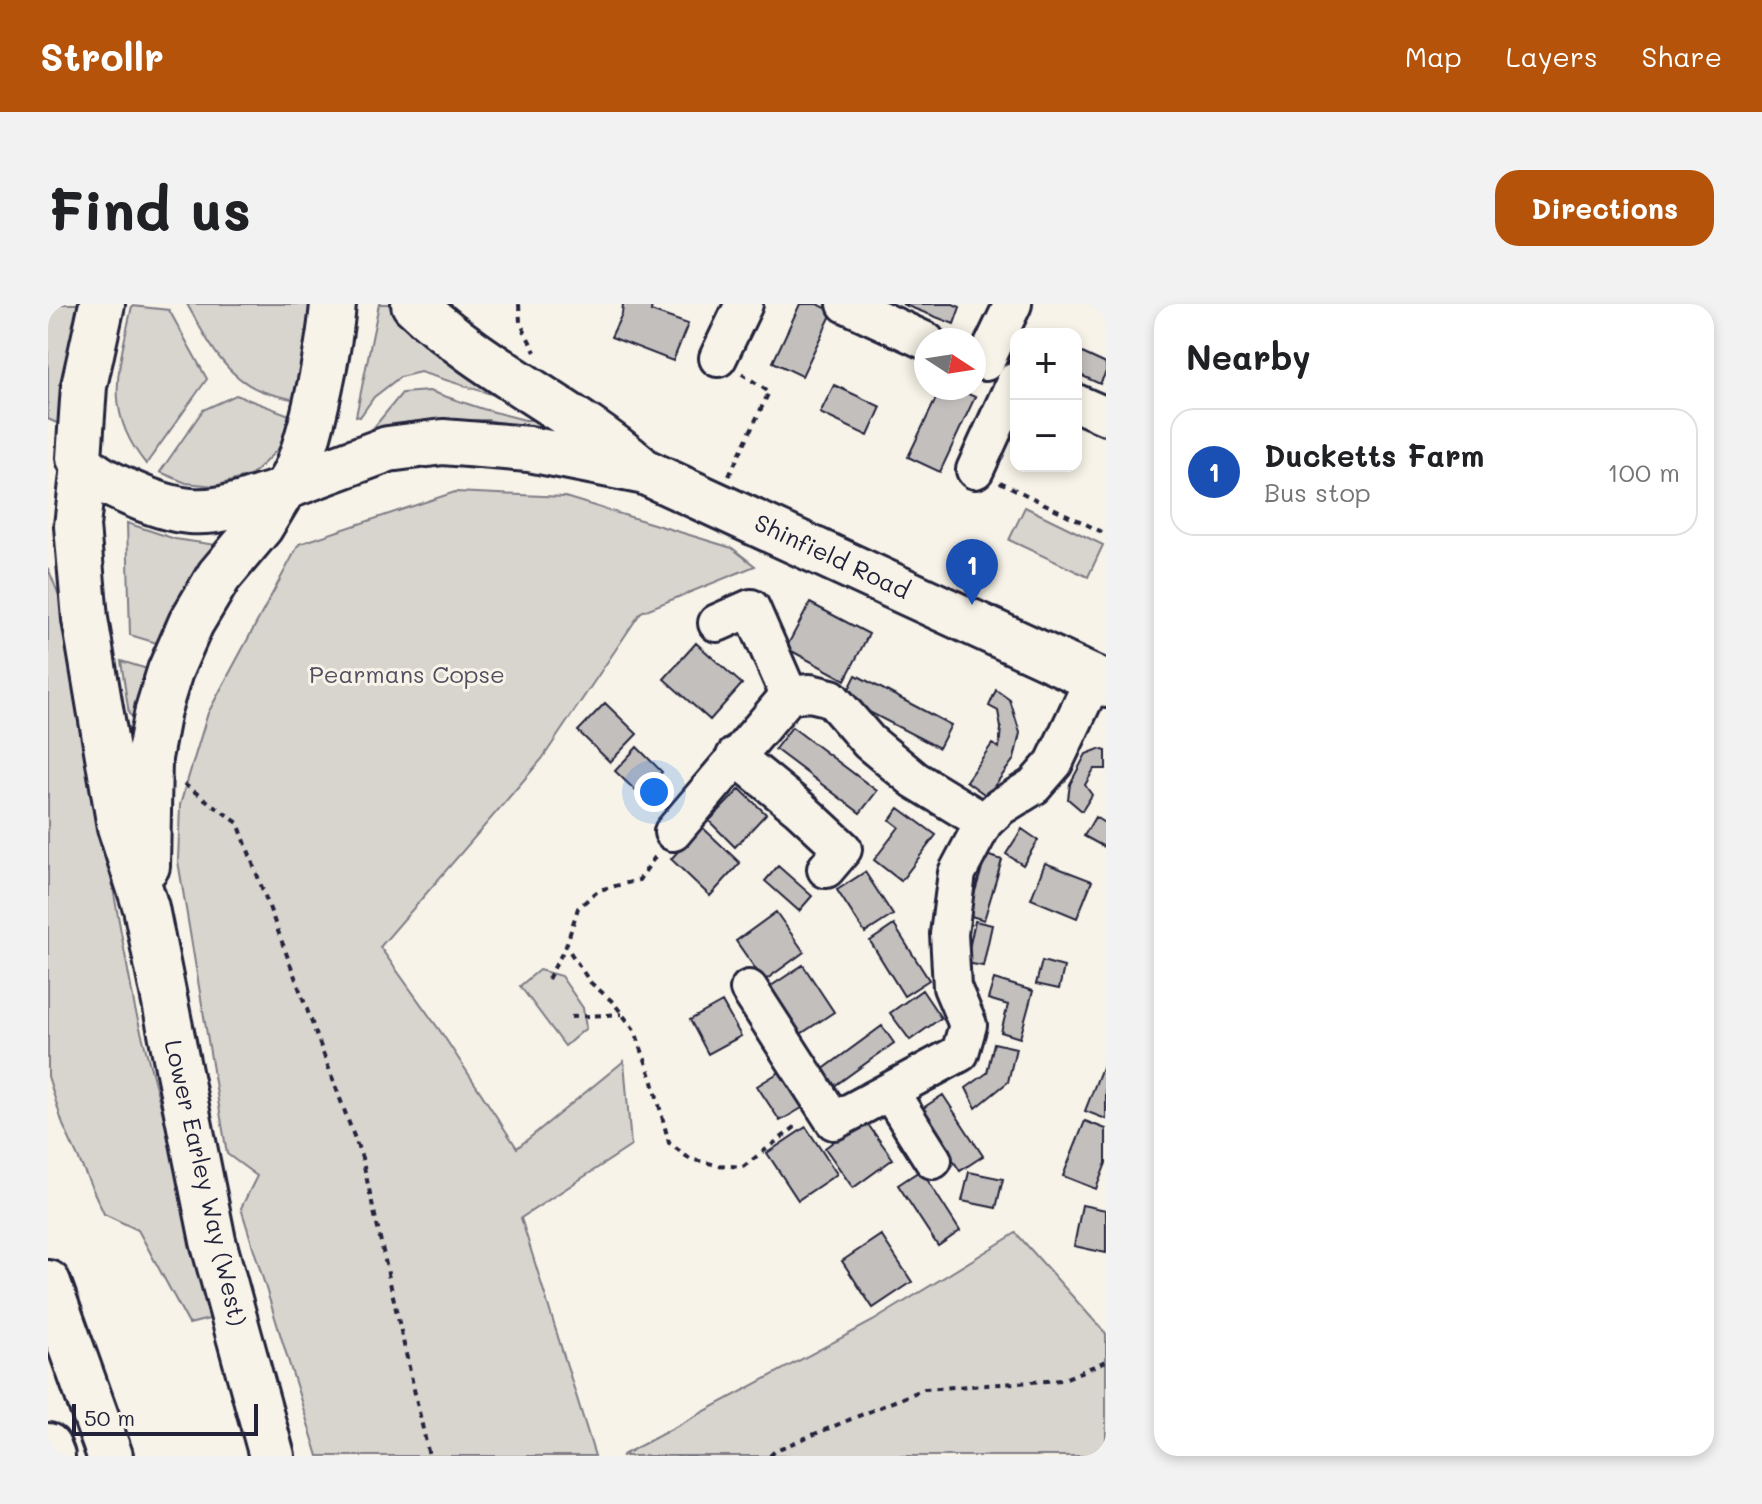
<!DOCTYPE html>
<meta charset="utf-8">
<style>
body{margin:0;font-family:Mali,sans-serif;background:#f2f2f2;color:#202124}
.controls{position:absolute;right:24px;top:24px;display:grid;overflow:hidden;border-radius:16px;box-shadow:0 4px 12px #0003}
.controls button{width:72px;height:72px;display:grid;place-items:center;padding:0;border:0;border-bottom:2px solid #e0e0e0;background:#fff;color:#202124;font:40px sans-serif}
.compass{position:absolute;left:866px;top:24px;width:72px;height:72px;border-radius:50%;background:#fff;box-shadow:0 4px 12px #0003;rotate:102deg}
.scale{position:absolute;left:24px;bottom:20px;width:186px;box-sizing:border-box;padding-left:8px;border:4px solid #22223b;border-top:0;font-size:22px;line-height:28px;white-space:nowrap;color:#22223b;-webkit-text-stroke:6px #f7f3e8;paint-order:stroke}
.you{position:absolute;left:606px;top:488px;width:28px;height:28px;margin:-20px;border:6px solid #fff;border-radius:50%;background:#1a73e8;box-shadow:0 0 0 12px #1a73e833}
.badge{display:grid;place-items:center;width:52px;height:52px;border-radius:50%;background:#b45309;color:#fff;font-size:26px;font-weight:700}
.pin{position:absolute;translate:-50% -66px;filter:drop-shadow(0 2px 4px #0008)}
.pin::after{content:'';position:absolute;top:42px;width:28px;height:24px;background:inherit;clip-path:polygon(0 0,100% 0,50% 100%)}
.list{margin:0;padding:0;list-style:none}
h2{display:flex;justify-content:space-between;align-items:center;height:104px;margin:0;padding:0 32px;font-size:34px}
h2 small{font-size:26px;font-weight:400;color:#757577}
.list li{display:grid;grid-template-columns:52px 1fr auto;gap:24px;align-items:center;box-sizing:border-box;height:128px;margin:0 16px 16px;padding:0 16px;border:2px solid #e0e0e0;border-radius:24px}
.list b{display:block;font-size:30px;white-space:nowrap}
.list p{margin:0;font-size:26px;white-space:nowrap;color:#757577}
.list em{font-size:26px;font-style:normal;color:#757577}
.map{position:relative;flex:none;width:1058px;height:1152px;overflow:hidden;border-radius:24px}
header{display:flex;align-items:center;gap:48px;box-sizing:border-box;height:112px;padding:0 40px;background:#b45309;color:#fff}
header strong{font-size:38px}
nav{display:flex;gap:44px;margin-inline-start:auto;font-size:28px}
.intro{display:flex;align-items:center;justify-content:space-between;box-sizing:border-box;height:192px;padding:0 48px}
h1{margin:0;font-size:56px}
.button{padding:20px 36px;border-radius:24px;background:#b45309;color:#fff;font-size:28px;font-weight:700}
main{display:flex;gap:48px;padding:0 48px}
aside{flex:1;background:#fff;border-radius:24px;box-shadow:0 4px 12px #0003}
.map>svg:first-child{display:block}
.green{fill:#d8d5cf;stroke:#7d7c85;stroke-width:2}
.building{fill:#c2bfbd;stroke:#22223b;stroke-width:2}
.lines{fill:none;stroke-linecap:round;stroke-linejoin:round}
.minor-casing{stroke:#22223b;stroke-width:42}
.major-casing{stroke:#22223b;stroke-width:50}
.highway-casing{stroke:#22223b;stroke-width:50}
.path{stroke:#22223b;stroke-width:4;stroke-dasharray:6 6;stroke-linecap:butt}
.minor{stroke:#f7f3e8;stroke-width:36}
.major{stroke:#f7f3e8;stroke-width:44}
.highway{stroke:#f7f3e8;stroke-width:44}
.labels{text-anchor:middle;stroke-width:6;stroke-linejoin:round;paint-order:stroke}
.street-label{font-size:24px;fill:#22223b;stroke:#f7f3e8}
.park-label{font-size:24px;fill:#504f60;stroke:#f7f3e8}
</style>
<header>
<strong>Strollr</strong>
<nav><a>Map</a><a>Layers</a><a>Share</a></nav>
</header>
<div class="intro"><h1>Find us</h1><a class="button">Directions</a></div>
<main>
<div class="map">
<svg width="1058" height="1152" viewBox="0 0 1058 1152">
<rect width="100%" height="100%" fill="#f7f3e8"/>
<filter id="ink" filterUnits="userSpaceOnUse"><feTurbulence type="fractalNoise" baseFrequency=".0125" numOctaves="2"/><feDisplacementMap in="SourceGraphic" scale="16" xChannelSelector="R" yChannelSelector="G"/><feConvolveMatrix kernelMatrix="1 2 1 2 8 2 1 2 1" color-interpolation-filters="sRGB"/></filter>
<g filter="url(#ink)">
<path class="green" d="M2,0H34L22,125L0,115V2Z
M139,0H264L254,78L248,96C236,93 223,91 211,86C175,71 157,32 139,0Z
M331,0H340L373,32L478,101L372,68L352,73L326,93L312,113L308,112Z
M84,2L121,6L159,75L98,160C54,106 71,64 84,2Z
M381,87L435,105L477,116H489L549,137L439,116L361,118L322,128L354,89Z
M188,91L247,113L233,142L204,171L167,182L138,179L112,168L155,106Z
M407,188L517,193L684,244L707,262L593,308L494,455L332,643L395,731L469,844L576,757L583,842L473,914L547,1152H270L193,904L209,872L179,850L130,557L132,501L160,409L251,240Z
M977,203L1055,241L1040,273L961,236Z
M79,219L127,235L168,241L119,342L82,331Z
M0,264L12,294L87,705L169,1013L141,1020L90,926L56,910L15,821L0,772Z
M73,357L109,368L89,416L81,410Z
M491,666L513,672L535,704L538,724L517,742L472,682Z
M968,929L1058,1030V1152H573L825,1017Z"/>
<path class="building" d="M575,0H604L603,7L640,20L625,57L563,33L574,10Z
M752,0H769L785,7L754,72L725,58Z
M854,0H905L912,3L906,20Z
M1032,48L1058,60V68L1052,80L1028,69V57Z
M786,81L833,103L820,132L772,109Z
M893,84H907L927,93L892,168L860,153Z
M762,299L821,330L797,376L738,344Z
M648,339L694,380L662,416L616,375Z
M808,371L903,421L891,444L796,395Z
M948,386L962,396L972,429L966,455L939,492L918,477L944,440L951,444L953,424L950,407L941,402Z
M557,399L589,430L562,458L530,427Z
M744,423L829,487L812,509L727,445Z
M589,443L614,468L592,491L567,467Z
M1051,445L1058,447V465H1046L1037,481L1044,491L1034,507L1020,495L1022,480L1038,450Z
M692,485L718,510L687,543L661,517Z
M851,504L888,531L853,577L826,556L851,523L842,516Z
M1047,513L1058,520V544L1036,532Z
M653,522L692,559L662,592L623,555Z
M974,525L990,536L975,561L958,550Z
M938,551L954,556L936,616L920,611Z
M997,559L1044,577L1029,614L983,595Z
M730,562L764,592L751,607L717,577Z
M817,568L845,611L817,629L789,586Z
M728,608L756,648L716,677L688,637Z
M927,617L944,621L935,662L918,659Z
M846,621L881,676L856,692L822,637Z
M994,657L1016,663L1011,685L988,680Z
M755,661L786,708L751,731L720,684Z
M946,675L985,687L972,734L953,728L960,701L940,695Z
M874,686L893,714L862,736L842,709Z
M674,698L693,732L660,750L642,716Z
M834,722L846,739L782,785L770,769Z
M946,739L968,744L960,778L928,804L918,784L939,769Z
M1058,753V815L1037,807Z
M741,762L764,798L732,817L709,782Z
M895,791L935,852L912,867L872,806Z
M816,815L845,855L805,884L777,844Z
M1037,817L1058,825V859L1048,885L1015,872Z
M758,823L789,870L750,896L719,849Z
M873,866L912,927L890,942L850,881Z
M921,868L955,875L948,904L914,897Z
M1034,901L1058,906V949L1026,942Z
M833,931L864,978L825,1004L794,957Z"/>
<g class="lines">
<defs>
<path id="minor" d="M798,0L878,37
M670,54L696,0
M937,58L965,0
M1028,99L1058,112
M927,166L968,76
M669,319L703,304L741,391
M687,452L752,505L795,545L778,565
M625,528L741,391L762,389L783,394L821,438L867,476L936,518
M701,685L786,817L912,749L920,721L904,683L901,630L909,569L936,518L952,503L986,482L1006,459L1046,374
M842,788L885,856"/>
<path id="major" d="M54,0L36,82L31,154C40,170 60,179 75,186C127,210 156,215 210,195C219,192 232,190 238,183C261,158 282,37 285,0
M366,0C433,64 520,103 590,162
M36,162L29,222L37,315L72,523L98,604L165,937L224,1152
M240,182L340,145L395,138L481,145L597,168L1058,380
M99,562L101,454L110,406L122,367L143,319L171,272L213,222L234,187"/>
<path id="highway" d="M0,979L62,1152
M0,1142L4,1152"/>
</defs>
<use href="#minor" class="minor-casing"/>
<use href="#major" class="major-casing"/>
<use href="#highway" class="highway-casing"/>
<path class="path" d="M471,0L472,18L487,48
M681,172L721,88L693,69
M952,178L1058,230
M136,480L190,519L314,854L381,1152
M607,553L591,576L551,586L530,604L518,642L542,678L565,698L587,727L605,778L621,839L642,855L669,861L695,863L751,820
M500,675L518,642
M523,713L574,710
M722,1152L728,1146L876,1085L1014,1076L1058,1057"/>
<use href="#minor" class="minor"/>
<use href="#major" class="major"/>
<use href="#highway" class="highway"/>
</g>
</g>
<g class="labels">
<g class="street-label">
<text transform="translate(784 253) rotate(25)" y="8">Shinfield Road</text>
<text transform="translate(157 879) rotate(77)" y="8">Lower Earley Way (West)</text>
</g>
<g class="park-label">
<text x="359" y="379">Pearmans Copse</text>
</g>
</g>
</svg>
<div class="controls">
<button>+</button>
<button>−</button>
</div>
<svg class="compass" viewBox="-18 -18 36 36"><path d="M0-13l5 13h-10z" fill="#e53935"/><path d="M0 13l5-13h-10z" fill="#757577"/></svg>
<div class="scale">50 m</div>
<div class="you"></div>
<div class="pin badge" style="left:924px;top:301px;background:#1a4fb4">1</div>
</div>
<aside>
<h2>Nearby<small></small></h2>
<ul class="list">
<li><span class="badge" style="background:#1a4fb4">1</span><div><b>Ducketts Farm</b><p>Bus stop</p></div><em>100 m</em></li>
</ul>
</aside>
</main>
